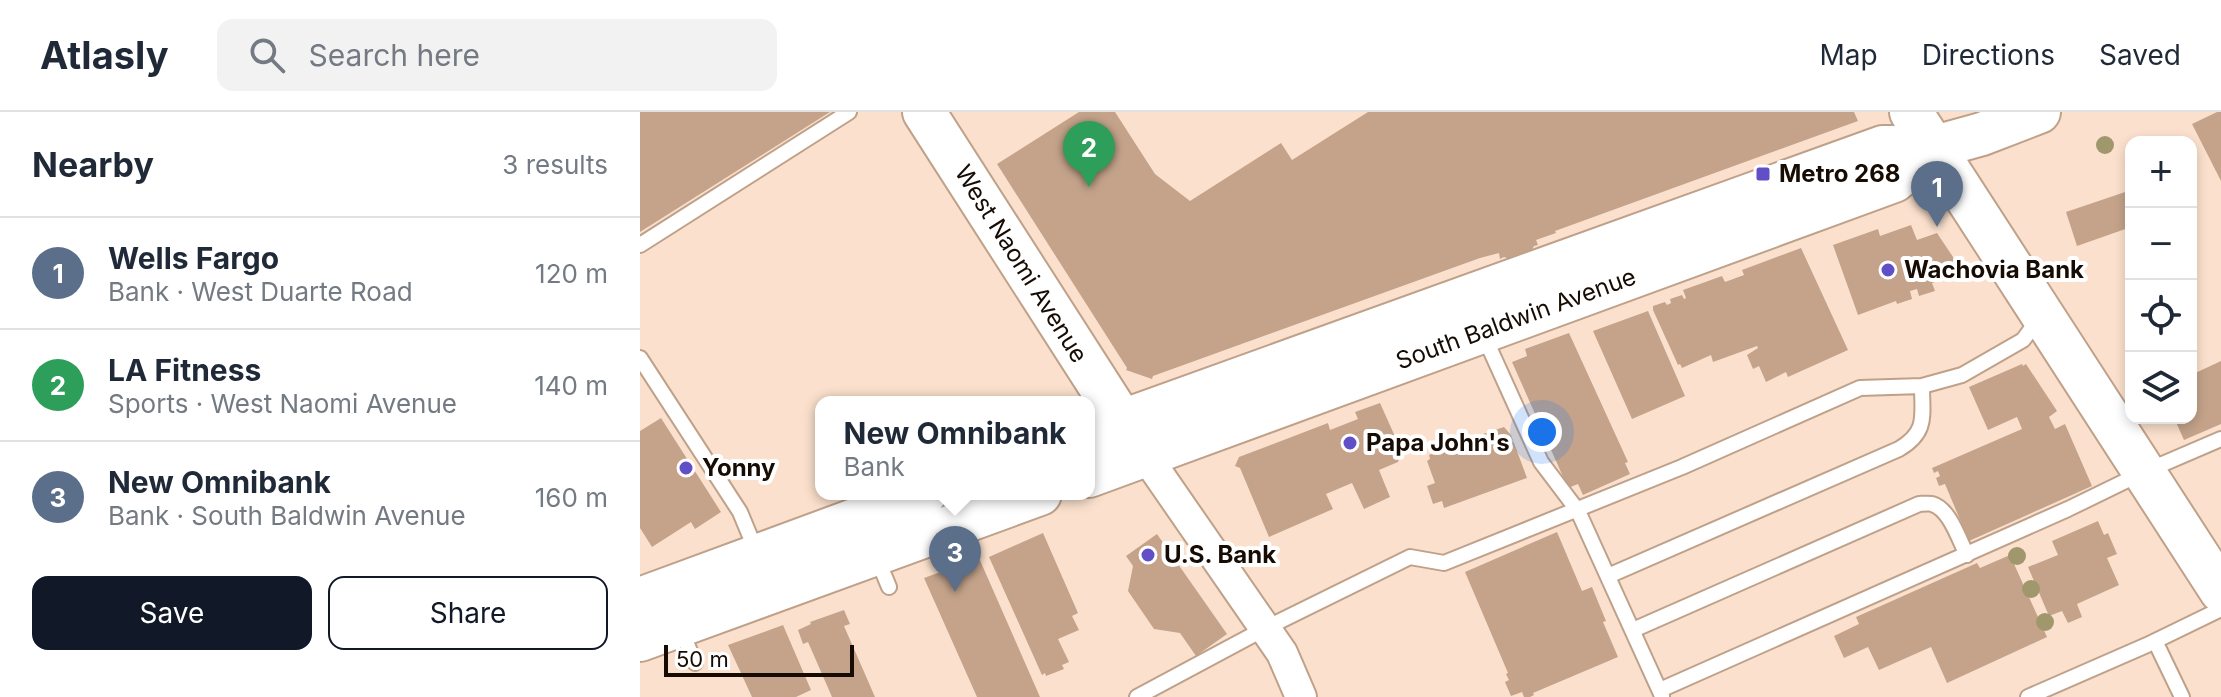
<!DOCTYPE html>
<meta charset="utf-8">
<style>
body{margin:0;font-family:Inter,sans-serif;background:#f2f2f3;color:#1f2937}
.controls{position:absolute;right:24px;top:24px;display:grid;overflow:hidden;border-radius:16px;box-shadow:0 4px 12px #0003}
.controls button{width:72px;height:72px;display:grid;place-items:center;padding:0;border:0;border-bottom:2px solid #e0e1e3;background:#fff;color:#1f2937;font:40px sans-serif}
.scale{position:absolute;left:24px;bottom:20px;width:190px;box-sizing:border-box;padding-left:8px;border:4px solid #160c04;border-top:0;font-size:22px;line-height:28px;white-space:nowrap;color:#160c04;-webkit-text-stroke:6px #fff;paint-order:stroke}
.you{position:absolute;left:902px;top:320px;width:28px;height:28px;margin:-20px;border:6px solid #fff;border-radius:50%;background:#1a73e8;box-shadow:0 0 0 12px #1a73e833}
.badge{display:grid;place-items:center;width:52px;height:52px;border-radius:50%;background:#111827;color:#fff;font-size:26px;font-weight:700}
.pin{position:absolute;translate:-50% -66px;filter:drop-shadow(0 2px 4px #0008)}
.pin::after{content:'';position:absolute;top:42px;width:28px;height:24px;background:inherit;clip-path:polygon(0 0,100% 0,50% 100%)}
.popup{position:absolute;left:175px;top:284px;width:280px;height:104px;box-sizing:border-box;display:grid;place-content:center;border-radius:16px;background:#fff;filter:drop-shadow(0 2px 6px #0005);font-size:26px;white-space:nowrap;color:#747a83}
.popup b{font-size:30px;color:#1f2937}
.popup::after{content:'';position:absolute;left:50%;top:100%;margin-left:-16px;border:16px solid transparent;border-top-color:#fff}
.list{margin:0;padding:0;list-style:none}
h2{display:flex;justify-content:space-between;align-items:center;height:104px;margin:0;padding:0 32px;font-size:34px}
h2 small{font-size:26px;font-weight:400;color:#747a83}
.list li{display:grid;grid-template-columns:52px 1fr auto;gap:24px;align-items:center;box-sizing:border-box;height:112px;padding:0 32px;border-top:2px solid #e0e1e3}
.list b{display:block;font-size:30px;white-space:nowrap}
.list p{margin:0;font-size:26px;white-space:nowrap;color:#747a83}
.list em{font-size:26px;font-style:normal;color:#747a83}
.actions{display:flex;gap:16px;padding:24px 32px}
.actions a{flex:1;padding:18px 0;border:2px solid #111827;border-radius:16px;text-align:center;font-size:28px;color:#111827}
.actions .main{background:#111827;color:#fff}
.icon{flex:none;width:44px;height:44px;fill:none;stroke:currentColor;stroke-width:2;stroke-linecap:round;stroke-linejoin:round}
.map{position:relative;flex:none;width:1581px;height:585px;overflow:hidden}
header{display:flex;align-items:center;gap:48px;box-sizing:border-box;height:112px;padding:0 40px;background:#fff;border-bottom:2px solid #e0e1e3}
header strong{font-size:38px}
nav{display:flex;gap:44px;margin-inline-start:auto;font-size:28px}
.search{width:560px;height:72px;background:#f2f2f3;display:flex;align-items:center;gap:20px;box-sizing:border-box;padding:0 28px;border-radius:16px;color:#747a83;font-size:30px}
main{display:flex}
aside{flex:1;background:#fff}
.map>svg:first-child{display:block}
.building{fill:#c4a38a}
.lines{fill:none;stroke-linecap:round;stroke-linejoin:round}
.lane-casing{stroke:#bfa18a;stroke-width:18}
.street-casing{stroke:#bfa18a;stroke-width:34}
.secondary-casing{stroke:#bfa18a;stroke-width:46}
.lane{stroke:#fff;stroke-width:14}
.street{stroke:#fff;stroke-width:30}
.secondary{stroke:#fff;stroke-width:42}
.tree{fill:#a1976d}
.poi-dot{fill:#614fc8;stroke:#fff;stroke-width:3}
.labels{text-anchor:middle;stroke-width:8;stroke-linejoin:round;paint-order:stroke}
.poi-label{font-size:24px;font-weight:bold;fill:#160c04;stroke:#fff;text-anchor:start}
.street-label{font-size:24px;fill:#160c04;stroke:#fff}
</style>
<header>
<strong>Atlasly</strong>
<div class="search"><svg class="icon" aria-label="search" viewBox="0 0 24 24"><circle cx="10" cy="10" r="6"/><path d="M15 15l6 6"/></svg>Search here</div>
<nav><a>Map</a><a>Directions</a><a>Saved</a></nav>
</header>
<main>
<aside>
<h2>Nearby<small>3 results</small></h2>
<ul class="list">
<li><span class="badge" style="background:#5c6f8a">1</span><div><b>Wells Fargo</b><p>Bank · West Duarte Road</p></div><em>120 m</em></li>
<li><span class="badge" style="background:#2e9e5b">2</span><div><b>LA Fitness</b><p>Sports · West Naomi Avenue</p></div><em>140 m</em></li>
<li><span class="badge" style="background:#5c6f8a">3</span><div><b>New Omnibank</b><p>Bank · South Baldwin Avenue</p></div><em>160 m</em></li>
</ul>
<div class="actions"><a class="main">Save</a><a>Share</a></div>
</aside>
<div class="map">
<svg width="1581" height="585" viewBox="0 0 1581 585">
<rect width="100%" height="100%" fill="#fbe1cd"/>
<path class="building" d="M0,0H190L0,120Z
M439,0H475L515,62L550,89L641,31L652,48L728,0H1214L1218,9L915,119L916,121L896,128L898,133L894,134L884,152L864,145L860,147L859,141L840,146L513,264L512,267L486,258L487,256L357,52Z
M1577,0H1581V69L1552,12Z
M1491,78V115L1437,134L1426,100Z
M1271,113L1277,128L1297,121L1323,160L1292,171L1295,179L1279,184L1277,177L1270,179L1272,187L1257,192L1256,189L1218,203L1193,133L1238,117L1240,124Z
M1161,136L1208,238L1148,265L1146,260L1126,270L1119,254L1113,257L1107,243L1118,236L1117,234L1073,250L1071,243L1042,256L1040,252L1038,253L1013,198V194L1025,190L1027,193L1031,191L1030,187L1042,183L1044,187L1046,186L1043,178L1082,164L1085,170L1104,163L1102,158Z
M1008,199L1045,284L992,307L953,219Z
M929,221L988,350L985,351L990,362L943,383L938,372L928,376L872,250L887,244L885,237Z
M1581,249V312L1544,328L1535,308L1530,311L1528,306H1551V263Z
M1382,252L1383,254L1386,252L1417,299L1409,305L1415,317L1425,312L1452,374L1329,429L1305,372L1299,374L1296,366L1300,364L1298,359L1294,361L1292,356L1382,317L1377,305L1348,318L1329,275Z
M740,291L762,340L758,350L739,358L750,385L724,397L712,371L686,382L693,397L629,425L600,356L595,354L599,345L688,311L690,318L718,307L715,300Z
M21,306L81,400L55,417L51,410L12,435L0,416V319Z
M864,315L871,323L887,366L804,396L802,389L793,392L787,374L795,371L787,349L790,347L789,343L818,332L820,336H822L819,329L831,325L833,331L836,330L834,325Z
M1458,409L1464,423L1468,421L1477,442L1467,446L1479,473L1437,492L1442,505L1428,511L1422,499L1409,504L1388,455L1418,443L1412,429Z
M917,420L942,479L952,475L966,509L963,510L978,545L893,581L894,583L890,585H884L882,580L871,584L865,570L869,568L866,562L868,561L825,460Z
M403,421L438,501L432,504L439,518L418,527L429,550L422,553L424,557L406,564L405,561L402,563L349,445Z
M517,422L587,522L556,544L540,521L514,517L488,479L493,454L486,444Z
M1370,443L1407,525L1307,571L1291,535L1239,558L1228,535L1204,546L1194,524L1219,512L1216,505L1337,451L1340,456Z
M339,446L400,585H337L284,466Z
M204,498L210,512L204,514L235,585H192L168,530L163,532L158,518L171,512L170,510Z
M143,513L171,578L156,585H112L88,533Z"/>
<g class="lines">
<defs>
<path id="lane" d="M0,133L209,0
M844,224L901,350L938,399L1022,584
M0,246L100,400L117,441
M237,446L249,475
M968,464L1259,337C1288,320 1282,304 1282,274
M41,518L55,551
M993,518L1279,392C1281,392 1290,391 1292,392C1310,397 1319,428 1327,443
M1515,529L1542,585
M1020,578L1428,397L1504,360L1581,327
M497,585L624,517L770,445L804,451L1042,355L1220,276L1282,274L1322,263L1383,228L1400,205
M1388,585L1507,533L1581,497"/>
<path id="street" d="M505,343L642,541L661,585"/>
<path id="secondary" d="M284,0L497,332
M1271,0L1581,479
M449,321L1243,35H1295L1342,22L1399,0
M449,364L1254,69L1295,35
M0,487L285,382
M0,528L400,382"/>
</defs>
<use href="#lane" class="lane-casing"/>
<use href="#street" class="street-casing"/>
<use href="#secondary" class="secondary-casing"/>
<use href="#lane" class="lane"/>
<use href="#street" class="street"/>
<use href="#secondary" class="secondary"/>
</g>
<g class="tree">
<circle cx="1465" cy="33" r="9"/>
<circle cx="1377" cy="444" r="9"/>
<circle cx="1391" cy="477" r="9"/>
<circle cx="1405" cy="510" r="9"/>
</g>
<g class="poi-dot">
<rect x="1115" y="54" width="16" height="16" rx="4"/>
<circle cx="1248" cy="158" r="8"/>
<circle cx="710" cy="331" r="8"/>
<circle cx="46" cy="356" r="8"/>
<circle cx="508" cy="443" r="8"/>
</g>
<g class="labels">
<g class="poi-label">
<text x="1139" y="70">Metro 268</text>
<text x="1264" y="166">Wachovia Bank</text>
<text x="726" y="339">Papa John's</text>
<text x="62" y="364">Yonny</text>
<text x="524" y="451">U.S. Bank</text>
</g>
<g class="street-label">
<text transform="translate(381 152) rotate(58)" y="8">West Naomi Avenue</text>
<text transform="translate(876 207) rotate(-20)" y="8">South Baldwin Avenue</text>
</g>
</g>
</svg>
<div class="controls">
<button>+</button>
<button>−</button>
<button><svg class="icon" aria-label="locate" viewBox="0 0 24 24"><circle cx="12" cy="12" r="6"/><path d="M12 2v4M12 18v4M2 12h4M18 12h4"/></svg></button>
<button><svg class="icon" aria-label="layers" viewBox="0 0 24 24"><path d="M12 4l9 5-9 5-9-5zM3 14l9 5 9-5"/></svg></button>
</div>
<div class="scale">50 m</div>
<div class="you"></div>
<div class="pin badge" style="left:1297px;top:115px;background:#5c6f8a">1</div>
<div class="pin badge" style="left:449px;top:75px;background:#2e9e5b">2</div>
<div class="pin badge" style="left:315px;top:480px;background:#5c6f8a">3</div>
<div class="popup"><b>New Omnibank</b>Bank</div>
</div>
</main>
